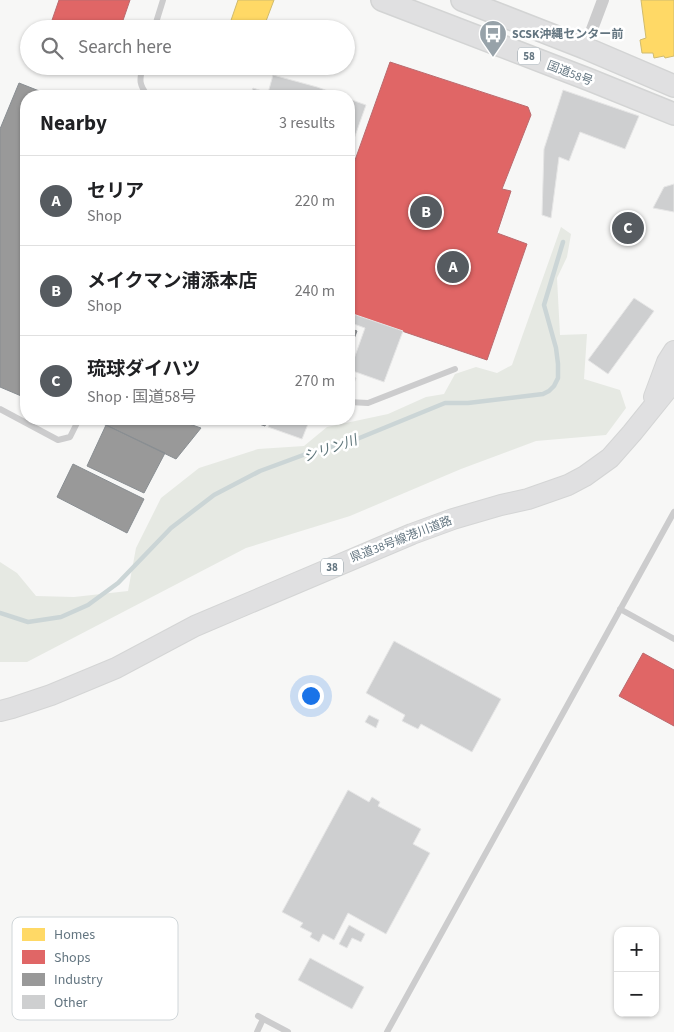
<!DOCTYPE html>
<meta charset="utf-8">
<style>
body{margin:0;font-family:"Source Sans 3","Noto Sans JP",sans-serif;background:#f6f6f6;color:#202124}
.controls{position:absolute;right:15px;bottom:15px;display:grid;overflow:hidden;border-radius:10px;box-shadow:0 1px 4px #0004}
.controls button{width:45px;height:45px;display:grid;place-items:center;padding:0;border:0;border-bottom:1px solid #e0e0e0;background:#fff;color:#202124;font:25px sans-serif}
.you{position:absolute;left:310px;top:695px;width:18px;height:18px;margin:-12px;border:4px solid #fff;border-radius:50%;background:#1a73e8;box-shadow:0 0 0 8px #1a73e833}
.badge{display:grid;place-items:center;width:32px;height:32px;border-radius:50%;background:#565b60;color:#fff;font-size:16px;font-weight:700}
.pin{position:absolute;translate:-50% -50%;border:2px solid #fff;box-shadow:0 1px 5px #0006}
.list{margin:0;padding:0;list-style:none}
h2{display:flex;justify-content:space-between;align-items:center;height:65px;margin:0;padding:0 20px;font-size:21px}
h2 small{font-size:16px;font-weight:400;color:#757577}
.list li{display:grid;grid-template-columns:32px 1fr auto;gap:15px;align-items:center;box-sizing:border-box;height:90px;padding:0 20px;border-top:1px solid #e0e0e0}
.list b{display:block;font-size:19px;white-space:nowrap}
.list p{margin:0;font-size:16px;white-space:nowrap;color:#757577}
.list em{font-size:16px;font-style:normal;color:#757577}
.icon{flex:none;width:28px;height:28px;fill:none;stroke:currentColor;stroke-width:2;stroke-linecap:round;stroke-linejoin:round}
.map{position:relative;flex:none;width:674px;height:1032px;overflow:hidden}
.search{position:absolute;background:#fff;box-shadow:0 1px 4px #0004;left:20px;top:20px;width:335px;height:55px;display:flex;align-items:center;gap:12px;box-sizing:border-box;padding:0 18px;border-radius:28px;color:#757577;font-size:19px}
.panel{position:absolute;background:#fff;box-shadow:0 1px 4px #0004;left:20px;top:90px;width:335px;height:335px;border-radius:20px}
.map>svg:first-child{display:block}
.green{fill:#e6e9e3}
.homes{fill:#ffd966;stroke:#d0bb6e}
.shops{fill:#e06666;stroke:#ba6a6e}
.industry{fill:#999;stroke:#898e92}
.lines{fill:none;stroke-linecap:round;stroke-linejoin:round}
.stream{stroke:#cbd5d6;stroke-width:4.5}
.building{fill:#cecfd0;stroke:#e6e6e6}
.primary-casing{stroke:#d4d5d5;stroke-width:22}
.trunk-casing{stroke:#d3d4d4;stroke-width:24}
.service{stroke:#cccccd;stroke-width:6}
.minor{stroke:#cccccd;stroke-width:12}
.primary{stroke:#e0e0e1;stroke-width:20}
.trunk{stroke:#e0e0e1;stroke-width:21}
.labels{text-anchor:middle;stroke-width:5;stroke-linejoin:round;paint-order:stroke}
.shield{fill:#fff;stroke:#929ea6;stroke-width:1}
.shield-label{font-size:11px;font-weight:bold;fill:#637580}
.poi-label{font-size:12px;font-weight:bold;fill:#637580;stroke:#fff;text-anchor:start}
.street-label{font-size:12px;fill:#637580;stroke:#fff}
.water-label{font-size:14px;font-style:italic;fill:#5e757a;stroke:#fff}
.key{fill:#fff;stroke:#d0d6d9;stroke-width:1}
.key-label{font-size:14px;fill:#637580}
</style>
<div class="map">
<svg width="674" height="1032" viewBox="0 0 674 1032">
<rect width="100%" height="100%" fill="#f7f7f6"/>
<path class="green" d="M561,227L571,234L567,257L557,278L560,335L587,334L584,379L620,390L626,408L606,435L536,441L461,469L350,516L246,548L27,662H0V562L17,573L36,596L74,597L128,591L136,548L161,498L199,468L258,449L304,446L327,427L388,414L426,397L444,394L455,374L476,367L497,373L512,365Z"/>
<path class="homes" d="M238,0H274L263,29H228Z
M641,0H674V56L665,58L664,56L654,58L653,53H642L640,40L646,38Z"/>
<path class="shops" d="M59,0H130L120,29H56L50,26Z
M390,62L528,107L531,115L502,189L511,191L497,233L527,244L487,360L349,313V177Z
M643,653L674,670V726L619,696Z"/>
<path class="industry" d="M19,83L52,96H26V398L0,387V129Z
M349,328L357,331L349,352Z
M104,419H175L201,428L176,459L106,425L102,424Z
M244,419H268L265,426Z
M106,425L165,453L144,493L87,466Z
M73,464L144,499L127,533L57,497Z"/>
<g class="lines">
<path class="stream" d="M0,613L28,622L61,617L88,605L118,583L171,528L214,495L260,471L306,454L357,439L445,403H468L543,394L549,391L554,386L558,378V364L556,348L544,305L563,242"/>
</g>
<path class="building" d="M273,75L317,87L342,96H250L253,88L268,93Z
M563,90L639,116L625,149L580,132L569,161L559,157L551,218L542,215L544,149Z
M349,99L366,105L349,153Z
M674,184V212L653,208L664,187Z
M634,298L654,311L608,374L588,360Z
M353,314L403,331L384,382L350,370L365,328L351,323Z
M349,376L356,378L351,391L349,390Z
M271,419H310L302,439L268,427Z
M394,641L501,699L472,752L421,724L418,729L402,721L405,715L366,693Z
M369,715L379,720L376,728L365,722Z
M348,790L369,802L372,797L380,802L378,806L421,829L413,844L430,853L386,934L348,913L334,940L323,934L319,942L310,937L312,933L300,927L303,923L282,912Z
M349,925L365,934L361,942L352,938L347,948L339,944Z
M310,958L364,987L352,1009L298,980Z"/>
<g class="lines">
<defs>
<path id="primary" d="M654,397L667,362L674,351
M0,711L12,708L51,695L116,668L195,626L412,534L453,519L501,505L528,499L568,485L585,476L610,458L632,433L674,381"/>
<path id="trunk" d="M382,0L590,80L674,114
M462,0L585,48L674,86"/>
</defs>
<use href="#primary" class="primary-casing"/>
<use href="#trunk" class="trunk-casing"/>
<path class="service" d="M154,29L163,0
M143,66C139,80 139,85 148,96
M349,402L368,403L455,369
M0,409L58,440L70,437L79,419
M620,609L674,639
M258,1016L288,1032
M257,1032L263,1019
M387,1032L674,512"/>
<path class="minor" d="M585,48L603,0"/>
<use href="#primary" class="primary"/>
<use href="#trunk" class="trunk"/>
</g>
<defs>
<symbol id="bus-pin" viewBox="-11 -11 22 30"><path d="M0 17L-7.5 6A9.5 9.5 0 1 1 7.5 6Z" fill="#97a2a9" stroke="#fff"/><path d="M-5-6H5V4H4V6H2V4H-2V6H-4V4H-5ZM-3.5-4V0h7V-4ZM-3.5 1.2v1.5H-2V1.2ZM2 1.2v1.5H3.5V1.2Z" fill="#fff"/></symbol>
</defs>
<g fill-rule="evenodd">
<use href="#bus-pin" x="477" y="18" width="32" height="43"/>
</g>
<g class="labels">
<g class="shield">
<rect x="518" y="47.5" width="22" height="17" rx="4"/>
<rect x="321" y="558.5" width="22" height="17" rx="4"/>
</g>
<g class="shield-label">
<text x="529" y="60">58</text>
<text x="332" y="571">38</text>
</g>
<g class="poi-label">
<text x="512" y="38">SCSK沖縄センター前</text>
</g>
<g class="street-label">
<text transform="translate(570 73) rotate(21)" y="4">国道58号</text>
<text transform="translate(401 539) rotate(-21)" y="4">県道38号線港川道路</text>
</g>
<g class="water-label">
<text transform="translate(330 448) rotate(-19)" y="5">シリン川</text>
</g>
</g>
<rect x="12" y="917" width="166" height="103" rx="8" class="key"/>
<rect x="22" y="928" width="23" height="13" fill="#ffd966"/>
<rect x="22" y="950" width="23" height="14" fill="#e06666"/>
<rect x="22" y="973" width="23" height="13" fill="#999"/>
<rect x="22" y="995" width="23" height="14" fill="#cecfd0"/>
<g class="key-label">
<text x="54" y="939">Homes</text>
<text x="54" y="962">Shops</text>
<text x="54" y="984">Industry</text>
<text x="54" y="1007">Other</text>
</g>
</svg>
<div class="controls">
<button>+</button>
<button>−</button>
</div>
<div class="you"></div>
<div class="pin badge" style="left:453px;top:267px">A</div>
<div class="pin badge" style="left:426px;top:212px">B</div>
<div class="pin badge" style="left:628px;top:228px">C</div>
<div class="search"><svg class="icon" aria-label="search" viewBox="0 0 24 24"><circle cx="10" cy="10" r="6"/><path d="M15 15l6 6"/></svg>Search here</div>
<section class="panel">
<h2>Nearby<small>3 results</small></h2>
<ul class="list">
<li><span class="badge">A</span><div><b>セリア</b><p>Shop</p></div><em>220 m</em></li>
<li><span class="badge">B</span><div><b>メイクマン浦添本店</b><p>Shop</p></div><em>240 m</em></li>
<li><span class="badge">C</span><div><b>琉球ダイハツ</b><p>Shop · 国道58号</p></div><em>270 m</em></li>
</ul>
</section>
</div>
